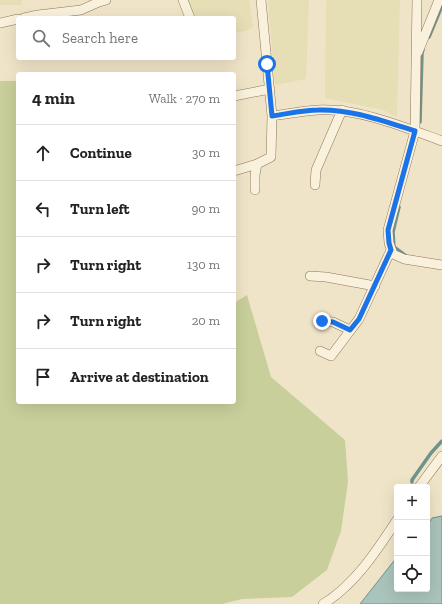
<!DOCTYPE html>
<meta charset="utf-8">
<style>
body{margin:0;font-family:"Zilla Slab",serif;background:#f2f2f2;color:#222}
.controls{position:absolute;right:12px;bottom:12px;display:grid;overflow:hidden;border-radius:4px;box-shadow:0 4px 16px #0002}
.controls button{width:36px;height:36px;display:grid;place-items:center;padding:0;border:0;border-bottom:1px solid #e0e0e0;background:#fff;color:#222;font:20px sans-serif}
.stop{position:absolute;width:12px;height:12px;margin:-9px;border:3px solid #1a73e8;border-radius:50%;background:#fff}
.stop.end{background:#1a73e8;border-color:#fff;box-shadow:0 1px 4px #0008}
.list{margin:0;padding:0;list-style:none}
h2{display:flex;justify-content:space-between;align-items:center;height:52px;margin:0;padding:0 16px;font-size:17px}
h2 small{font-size:13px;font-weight:400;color:#767676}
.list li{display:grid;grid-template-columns:26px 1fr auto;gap:12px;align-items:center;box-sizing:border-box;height:56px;padding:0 16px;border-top:1px solid #e0e0e0}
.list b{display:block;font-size:15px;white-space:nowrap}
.list em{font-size:13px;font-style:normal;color:#767676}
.icon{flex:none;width:22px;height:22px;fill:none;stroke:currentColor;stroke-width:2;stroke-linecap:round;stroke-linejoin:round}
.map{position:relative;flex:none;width:442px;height:604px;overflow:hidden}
.search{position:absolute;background:#fff;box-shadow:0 4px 16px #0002;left:16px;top:16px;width:220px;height:44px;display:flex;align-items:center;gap:10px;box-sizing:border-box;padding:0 14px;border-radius:4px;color:#767676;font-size:15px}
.panel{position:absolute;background:#fff;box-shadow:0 4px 16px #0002;left:16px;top:72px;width:220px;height:332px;border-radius:4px}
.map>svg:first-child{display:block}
.farmland{fill:#e6deb5}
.green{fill:#c9cf9b}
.water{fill:#a9c4bc;stroke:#6f938a}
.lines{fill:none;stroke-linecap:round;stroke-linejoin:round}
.stream{stroke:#6f938a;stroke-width:3.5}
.street-casing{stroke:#8d765c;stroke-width:10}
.street{stroke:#faf1dc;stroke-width:9}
.route{stroke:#1a73e8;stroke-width:5}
</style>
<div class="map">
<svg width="442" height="604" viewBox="0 0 442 604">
<rect width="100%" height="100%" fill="#f0e4c8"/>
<path class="farmland" d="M0,0H22L21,5H0Z
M186,0H249L253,27L246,31L234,33V18H193Z
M268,0H309L306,79L275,85Z
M326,0H400L397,117L383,110L325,98Z"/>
<path class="green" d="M0,81H18V402H234V303L247,295L271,377L345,440L348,482L341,531L327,570L292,597L242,599L222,604H0Z"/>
<path class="water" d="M442,516V604H360L397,557V589H427V527L432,518Z"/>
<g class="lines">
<path class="stream" d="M429,37L442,6
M420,122L422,53L423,50
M399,207L393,232L394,247L406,256
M412,482V480L431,453L442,441"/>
<defs>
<path id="street" d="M183,0L190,18
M261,0L272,116C287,114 302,111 318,110C358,108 404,127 442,141
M417,0L415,131L388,230L389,243L393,254L404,259L442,265
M24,18L38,15L81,10L99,2L106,0
M0,23L18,19
M418,52L439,0
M234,96L270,89
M234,171L257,164L271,157L272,116
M315,185L316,170L342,110
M255,190V175L257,164
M310,276L326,277L375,286
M322,321L333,322L350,330
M320,351L331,356L359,319L391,250
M419,487L442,456
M323,604C354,586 378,549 397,520"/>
</defs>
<use href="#street" class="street-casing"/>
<use href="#street" class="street"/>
</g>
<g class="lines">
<path class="route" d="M267,64L272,116C287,114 303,110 318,110C352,109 383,121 415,131L388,230L389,243L391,250L359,319L350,330L333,322L322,321"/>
</g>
</svg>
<div class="controls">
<button>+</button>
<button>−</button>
<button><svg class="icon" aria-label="locate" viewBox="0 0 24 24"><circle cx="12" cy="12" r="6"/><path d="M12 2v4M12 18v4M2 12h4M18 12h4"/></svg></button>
</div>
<div class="stop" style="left:267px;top:64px"></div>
<div class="stop end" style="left:322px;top:321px"></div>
<div class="search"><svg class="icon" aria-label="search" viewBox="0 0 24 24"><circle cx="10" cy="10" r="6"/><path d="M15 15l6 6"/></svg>Search here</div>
<section class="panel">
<h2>4 min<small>Walk · 270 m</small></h2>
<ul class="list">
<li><svg class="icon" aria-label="ahead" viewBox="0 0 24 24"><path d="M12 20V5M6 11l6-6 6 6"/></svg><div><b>Continue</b></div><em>30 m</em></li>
<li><svg class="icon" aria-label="left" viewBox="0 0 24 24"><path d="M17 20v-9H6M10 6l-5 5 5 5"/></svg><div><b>Turn left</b></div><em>90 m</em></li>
<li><svg class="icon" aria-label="right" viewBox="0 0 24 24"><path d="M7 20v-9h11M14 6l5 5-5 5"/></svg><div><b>Turn right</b></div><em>130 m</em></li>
<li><svg class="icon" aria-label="right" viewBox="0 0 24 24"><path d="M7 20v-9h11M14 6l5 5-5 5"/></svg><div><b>Turn right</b></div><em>20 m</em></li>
<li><svg class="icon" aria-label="arrive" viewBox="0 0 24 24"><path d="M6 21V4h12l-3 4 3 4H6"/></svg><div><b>Arrive at destination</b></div></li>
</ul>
</section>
</div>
